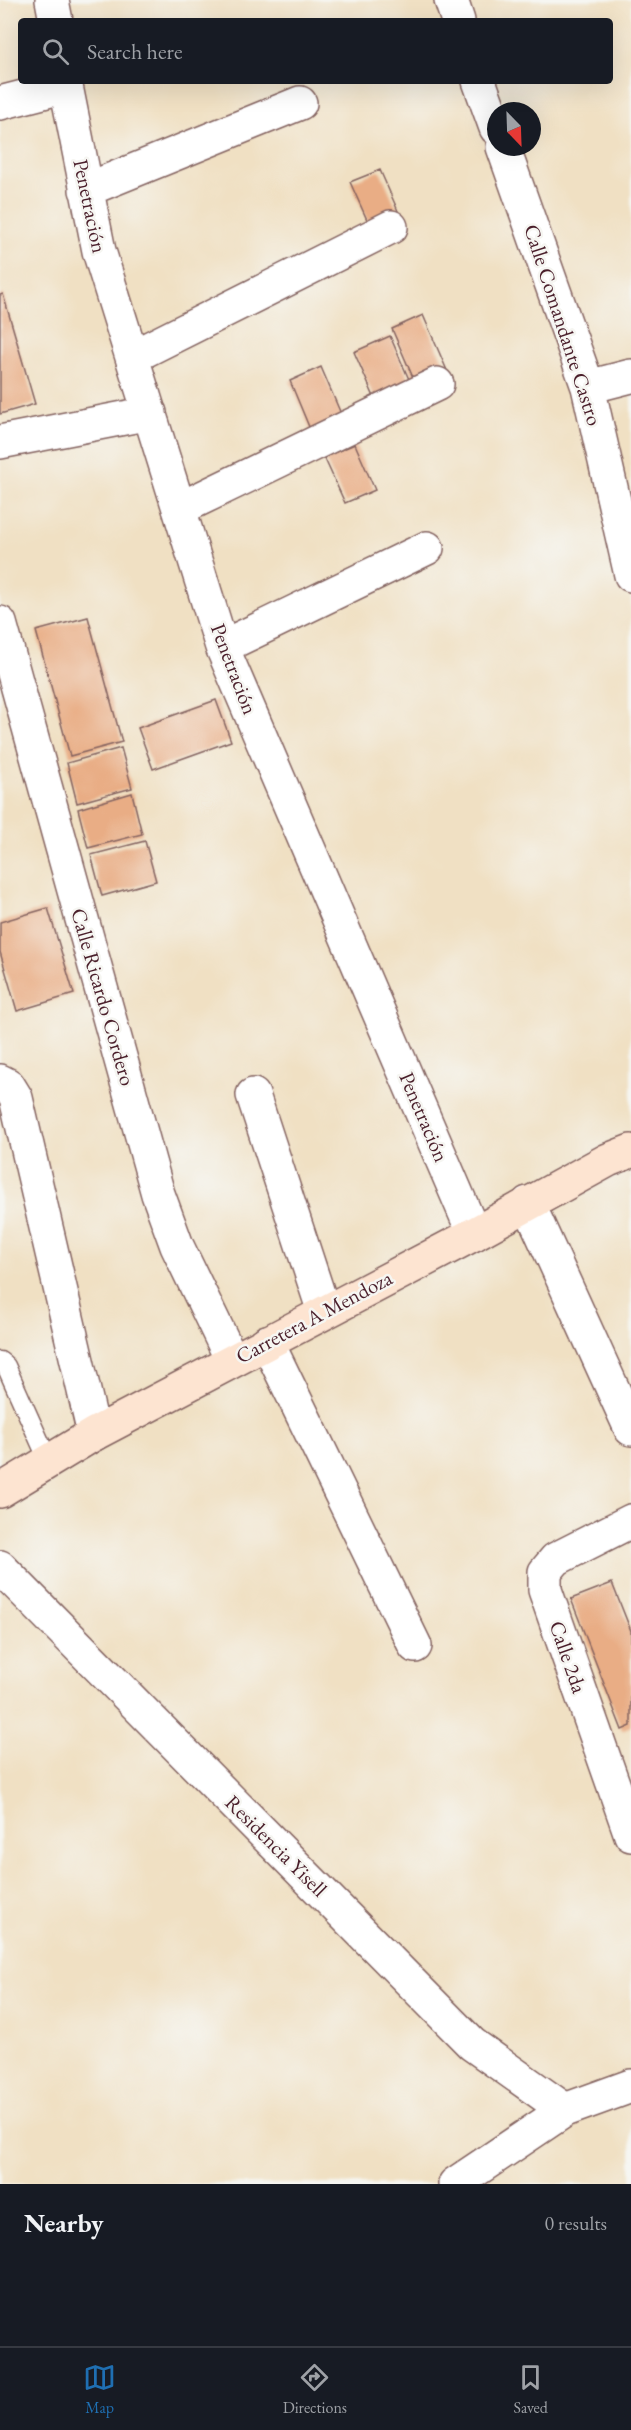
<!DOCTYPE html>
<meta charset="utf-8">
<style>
body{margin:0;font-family:"EB Garamond",serif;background:#242831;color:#f1f3f6}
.compass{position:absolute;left:487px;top:102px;width:54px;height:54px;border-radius:50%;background:#171b24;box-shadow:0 6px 24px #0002;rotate:157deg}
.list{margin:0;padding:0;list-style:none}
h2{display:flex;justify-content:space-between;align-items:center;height:78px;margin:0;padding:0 24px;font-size:26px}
h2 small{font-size:20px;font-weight:400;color:#9ea1a6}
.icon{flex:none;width:33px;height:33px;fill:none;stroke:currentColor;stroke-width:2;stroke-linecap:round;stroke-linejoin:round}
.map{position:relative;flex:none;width:631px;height:2184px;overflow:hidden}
.search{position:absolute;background:#171b24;box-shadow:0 6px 24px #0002;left:18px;right:18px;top:18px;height:66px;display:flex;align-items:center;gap:15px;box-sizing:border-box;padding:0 21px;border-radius:6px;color:#9ea1a6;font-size:22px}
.sheet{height:162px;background:#171b24}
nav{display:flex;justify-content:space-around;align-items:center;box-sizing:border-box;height:84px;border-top:2px solid #363941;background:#171b24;font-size:16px;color:#9ea1a6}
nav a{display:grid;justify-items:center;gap:3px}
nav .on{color:#1f6fb2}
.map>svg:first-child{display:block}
.building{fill:#e9ad85}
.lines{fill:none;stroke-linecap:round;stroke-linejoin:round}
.lane-casing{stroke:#846360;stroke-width:21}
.street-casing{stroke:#846360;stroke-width:36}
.secondary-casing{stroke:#846360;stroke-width:36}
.lane{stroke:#fff;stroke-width:18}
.street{stroke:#fff;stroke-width:33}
.secondary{stroke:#fde4d1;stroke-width:33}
.labels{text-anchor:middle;stroke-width:5;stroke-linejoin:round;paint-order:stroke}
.street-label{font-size:21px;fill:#4a1f2b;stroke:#f6f6f2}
</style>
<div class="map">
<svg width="631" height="2184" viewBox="0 0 631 2184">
<rect width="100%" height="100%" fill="#f6f6f2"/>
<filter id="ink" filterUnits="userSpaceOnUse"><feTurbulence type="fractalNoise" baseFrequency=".0167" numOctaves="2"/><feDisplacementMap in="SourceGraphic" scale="12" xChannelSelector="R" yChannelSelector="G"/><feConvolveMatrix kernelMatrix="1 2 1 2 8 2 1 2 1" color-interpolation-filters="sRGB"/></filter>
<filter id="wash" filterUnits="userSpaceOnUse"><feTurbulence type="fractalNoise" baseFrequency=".008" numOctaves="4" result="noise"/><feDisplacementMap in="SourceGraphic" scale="24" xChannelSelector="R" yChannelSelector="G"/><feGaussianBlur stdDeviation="1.35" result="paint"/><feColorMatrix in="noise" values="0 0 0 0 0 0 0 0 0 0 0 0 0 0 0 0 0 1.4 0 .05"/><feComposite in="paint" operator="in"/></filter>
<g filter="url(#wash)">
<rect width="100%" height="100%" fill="#f0e0c3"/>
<g id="blocks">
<path class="building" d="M380,170L402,220L373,233L350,182Z
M3,294L35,404L0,414V295Z
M423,315L449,375L418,389L392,329Z
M390,336L415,393L379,408L354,352Z
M321,367L344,421L312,434L290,381Z
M355,444L375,490L345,503L324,457Z
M88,617L122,742L70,756L36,631Z
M216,700L231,741L153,769L138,728Z
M121,748L132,788L77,803L67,763Z
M132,793L142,834L88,848L78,809Z
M145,841L156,881L102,896L91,855Z
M48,908L74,994L17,1011L0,952V922Z
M612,1583L631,1631V1726L622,1730L571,1599Z"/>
</g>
</g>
<g filter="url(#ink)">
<use href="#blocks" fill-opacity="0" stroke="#846360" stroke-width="1.5"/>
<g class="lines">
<defs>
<path id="lane" d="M0,1361L6,1366L48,1460"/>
<path id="street" d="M52,0L56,21
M451,0L458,21
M65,81L99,251L222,647L474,1234
M479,81L496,128
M0,103L66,86
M503,147L588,387L631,575
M86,190L300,103
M132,357L391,227
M588,387L631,376
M0,442L150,413
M179,509L437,384
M0,623L158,1194L177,1246L232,1360
M222,647L427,548
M0,1081L8,1085L16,1098L94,1434
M253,1095L324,1312
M528,1203L631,1429
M267,1342L415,1646
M631,1521L556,1559L545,1572V1590L631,1835
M0,1567L472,2044L565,2110
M455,2184L565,2110L631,2086"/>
<path id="secondary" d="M0,1491L94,1434L474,1234L608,1160L631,1151"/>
</defs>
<use href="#lane" class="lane-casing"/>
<use href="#street" class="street-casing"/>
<use href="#secondary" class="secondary-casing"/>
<use href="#lane" class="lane"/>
<use href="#street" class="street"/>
<use href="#secondary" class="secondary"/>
</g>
</g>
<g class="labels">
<g class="street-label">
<text transform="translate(90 206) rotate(78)" y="7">Penetración</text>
<text transform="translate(563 325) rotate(72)" y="7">Calle Comandante Castro</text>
<text transform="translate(234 669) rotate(69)" y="7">Penetración</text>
<text transform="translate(103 997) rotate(74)" y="7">Calle Ricardo Cordero</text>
<text transform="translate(424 1117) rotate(67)" y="7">Penetración</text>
<text transform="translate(314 1317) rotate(-28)" y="7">Carretera A Mendoza</text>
<text transform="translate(568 1657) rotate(71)" y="7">Calle 2da</text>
<text transform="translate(276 1846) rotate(45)" y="7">Residencia Yisell</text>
</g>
</g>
</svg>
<svg class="compass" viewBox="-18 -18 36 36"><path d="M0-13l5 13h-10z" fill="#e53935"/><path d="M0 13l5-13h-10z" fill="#9ea1a6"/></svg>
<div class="search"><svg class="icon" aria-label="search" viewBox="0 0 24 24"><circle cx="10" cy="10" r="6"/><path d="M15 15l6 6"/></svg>Search here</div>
</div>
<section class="sheet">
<h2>Nearby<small>0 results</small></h2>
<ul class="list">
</ul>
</section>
<nav>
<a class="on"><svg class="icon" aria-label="map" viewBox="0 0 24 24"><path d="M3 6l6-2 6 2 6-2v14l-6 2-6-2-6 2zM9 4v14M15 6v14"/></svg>Map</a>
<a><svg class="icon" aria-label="directions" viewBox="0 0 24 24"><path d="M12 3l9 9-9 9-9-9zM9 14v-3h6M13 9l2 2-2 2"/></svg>Directions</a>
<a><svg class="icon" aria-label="saved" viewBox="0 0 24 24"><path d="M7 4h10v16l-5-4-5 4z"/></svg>Saved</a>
</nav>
